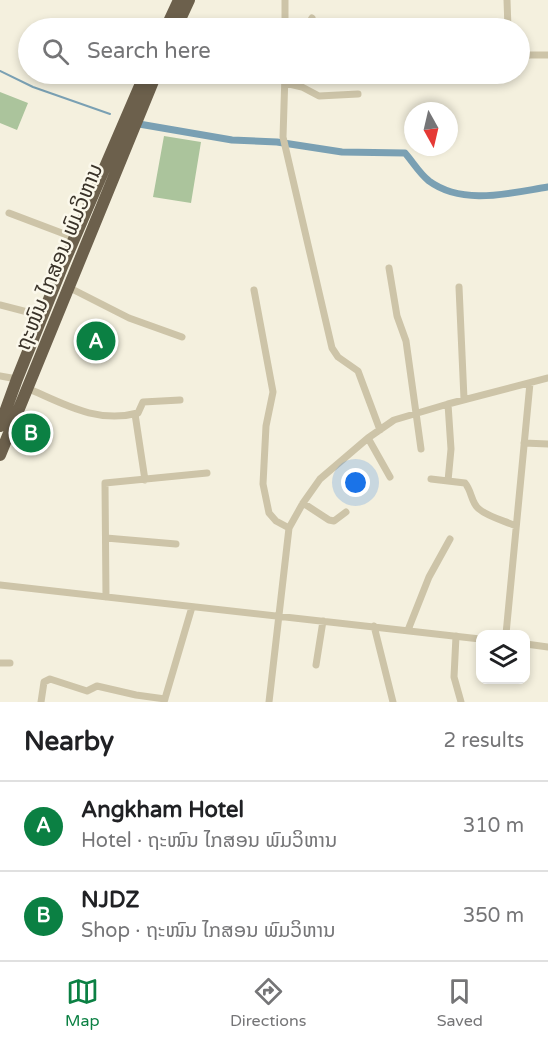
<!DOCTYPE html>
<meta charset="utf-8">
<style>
body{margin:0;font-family:"Varela Round","Noto Sans Lao",sans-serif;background:#f6f6f6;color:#202124}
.controls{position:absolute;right:18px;bottom:18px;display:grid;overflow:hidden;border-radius:12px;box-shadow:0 3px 9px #0003}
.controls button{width:54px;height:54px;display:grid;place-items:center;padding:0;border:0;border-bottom:2px solid #e0e0e0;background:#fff;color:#202124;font:30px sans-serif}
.compass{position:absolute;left:404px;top:102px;width:54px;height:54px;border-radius:50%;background:#fff;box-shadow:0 3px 9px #0003;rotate:172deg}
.you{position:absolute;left:356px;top:483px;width:21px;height:21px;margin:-15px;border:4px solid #fff;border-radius:50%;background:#1a73e8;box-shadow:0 0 0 9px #1a73e833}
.badge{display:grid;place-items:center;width:39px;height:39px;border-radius:50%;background:#0b8043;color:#fff;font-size:20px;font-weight:700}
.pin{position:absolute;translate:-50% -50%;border:3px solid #fff;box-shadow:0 2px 6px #0006}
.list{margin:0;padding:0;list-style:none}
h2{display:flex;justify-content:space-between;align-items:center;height:78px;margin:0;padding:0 24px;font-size:26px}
h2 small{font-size:20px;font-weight:400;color:#757577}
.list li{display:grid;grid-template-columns:39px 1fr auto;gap:18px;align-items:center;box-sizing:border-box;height:90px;padding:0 24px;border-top:2px solid #e0e0e0}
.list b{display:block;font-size:22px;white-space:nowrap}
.list p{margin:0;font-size:20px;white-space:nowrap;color:#757577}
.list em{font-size:20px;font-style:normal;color:#757577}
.icon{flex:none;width:33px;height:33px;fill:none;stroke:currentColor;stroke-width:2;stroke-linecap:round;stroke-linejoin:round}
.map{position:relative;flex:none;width:548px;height:702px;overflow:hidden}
.search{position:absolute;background:#fff;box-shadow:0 3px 9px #0003;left:18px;right:18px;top:18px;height:66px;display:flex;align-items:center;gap:15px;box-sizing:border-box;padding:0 21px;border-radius:33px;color:#757577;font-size:22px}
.sheet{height:258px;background:#fff}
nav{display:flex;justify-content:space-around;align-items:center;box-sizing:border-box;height:84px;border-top:2px solid #e0e0e0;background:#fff;font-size:16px;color:#757577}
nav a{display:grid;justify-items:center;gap:3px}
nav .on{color:#0b8043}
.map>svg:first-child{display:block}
.pitch{fill:#abc49c}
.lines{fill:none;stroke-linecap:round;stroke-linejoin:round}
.stream{stroke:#7aa0b3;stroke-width:2}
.canal{stroke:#7aa0b3;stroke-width:7}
.minor{stroke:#cdc4a8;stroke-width:7}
.trunk{stroke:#6c604c;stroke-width:12}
.labels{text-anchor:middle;stroke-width:5;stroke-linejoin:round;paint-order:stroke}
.street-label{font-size:21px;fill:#3a3329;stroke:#fbf8eb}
</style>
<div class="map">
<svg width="548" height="702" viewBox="0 0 548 702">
<rect width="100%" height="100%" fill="#f4f0de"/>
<path class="pitch" d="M0,92L28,103L17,130L0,123Z
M164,136L201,142L191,203L153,197Z"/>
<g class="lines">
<path class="stream" d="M0,71L33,87L110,114"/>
<path class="canal" d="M139,124L232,140L277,142L342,152L405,153C413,162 419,173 429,181C463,206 510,193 548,187"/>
<path class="minor" d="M285,0V28
M507,0L508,28
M285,26L308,25L312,18
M520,55H548
M285,74L283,137L332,348L338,357L358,371L380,430
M285,83L302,87L319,96L358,94
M9,213L75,238
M389,268L397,316L406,341L421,449
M68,287L129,318L182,337
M459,287L464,399
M254,290L273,392L266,426L263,484L269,513L276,521L289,528
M0,305L43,316
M0,376L17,379
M27,388C64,404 97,424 138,413L143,402L180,400
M448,404L451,449L448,481
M135,414L145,480
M368,438L390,477
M524,443L548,444
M431,479L465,483C472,491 471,503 479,509C488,517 505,521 516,526
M303,503L329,520L334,521L346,512
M106,538L176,544
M0,585L480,639
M106,597L105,483L207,473
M374,626L393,702
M408,630L429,577L450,539
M506,634L530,383
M456,636L454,677L461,702
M526,644L548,647
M0,663H10
M316,665L323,621
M41,702L44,682L50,679L87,691L97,686L136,695L165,699
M164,702L192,607
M269,702L289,528L303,503L320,479L368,438L394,420L448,404L548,378"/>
<path class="trunk" d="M166,28L179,0
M176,28L189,0
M0,426L17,379L62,267L145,74
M0,455L156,74"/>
</g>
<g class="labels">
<g class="street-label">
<text transform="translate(59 257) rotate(-68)" y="7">ຖະໜົນ ໄກສອນ ພົມວິຫານ</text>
</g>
</g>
</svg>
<div class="controls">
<button><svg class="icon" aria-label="layers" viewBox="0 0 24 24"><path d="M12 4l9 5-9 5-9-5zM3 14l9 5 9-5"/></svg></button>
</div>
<svg class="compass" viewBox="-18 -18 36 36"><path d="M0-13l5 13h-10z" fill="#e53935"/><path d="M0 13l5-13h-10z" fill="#757577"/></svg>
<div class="you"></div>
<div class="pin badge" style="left:96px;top:341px">A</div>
<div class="pin badge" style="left:31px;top:433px">B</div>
<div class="search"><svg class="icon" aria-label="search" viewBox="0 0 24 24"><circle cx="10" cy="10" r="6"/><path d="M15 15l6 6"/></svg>Search here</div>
</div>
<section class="sheet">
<h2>Nearby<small>2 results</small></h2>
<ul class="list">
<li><span class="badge">A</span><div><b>Angkham Hotel</b><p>Hotel · ຖະໜົນ ໄກສອນ ພົມວິຫານ</p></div><em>310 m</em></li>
<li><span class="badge">B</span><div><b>NJDZ</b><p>Shop · ຖະໜົນ ໄກສອນ ພົມວິຫານ</p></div><em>350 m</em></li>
</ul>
</section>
<nav>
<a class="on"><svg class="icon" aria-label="map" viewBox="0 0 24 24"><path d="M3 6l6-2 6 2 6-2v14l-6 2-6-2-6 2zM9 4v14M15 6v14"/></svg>Map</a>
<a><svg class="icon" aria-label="directions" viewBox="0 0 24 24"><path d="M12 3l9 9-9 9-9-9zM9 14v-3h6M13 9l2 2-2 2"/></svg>Directions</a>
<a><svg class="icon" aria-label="saved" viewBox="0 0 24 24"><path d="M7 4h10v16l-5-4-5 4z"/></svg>Saved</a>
</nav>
